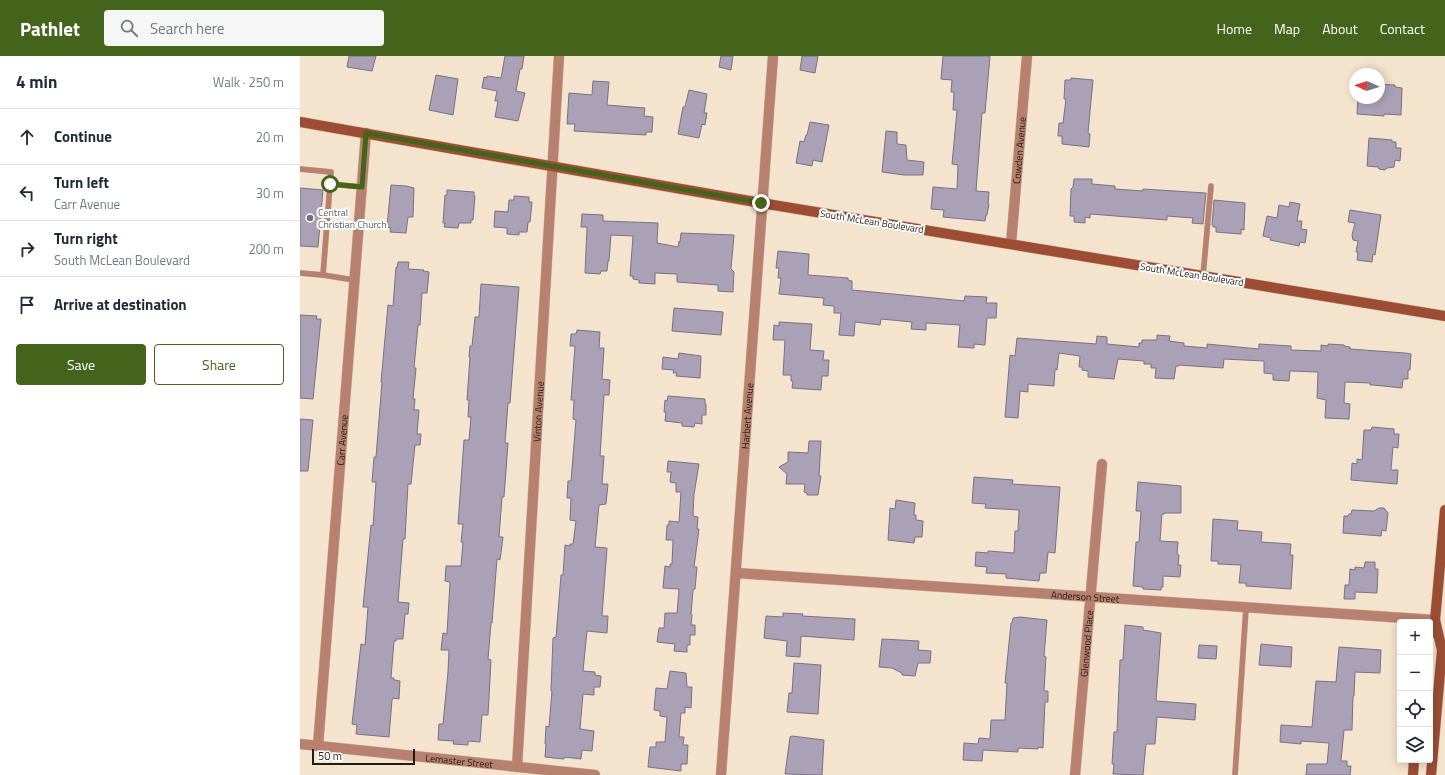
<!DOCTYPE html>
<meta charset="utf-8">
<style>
body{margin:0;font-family:"Titillium Web",sans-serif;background:#f6f6f7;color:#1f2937}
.controls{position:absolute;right:12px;bottom:12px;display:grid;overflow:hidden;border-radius:4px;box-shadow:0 2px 10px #0003}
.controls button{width:36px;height:36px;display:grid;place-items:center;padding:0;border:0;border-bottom:1px solid #e0e1e3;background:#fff;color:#1f2937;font:20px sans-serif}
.compass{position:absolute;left:1049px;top:12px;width:36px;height:36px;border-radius:50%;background:#fff;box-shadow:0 2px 10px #0003;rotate:273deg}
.scale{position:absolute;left:12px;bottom:10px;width:103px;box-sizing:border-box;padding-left:4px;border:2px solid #211c14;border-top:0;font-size:11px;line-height:14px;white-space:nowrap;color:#211c14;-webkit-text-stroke:3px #fff;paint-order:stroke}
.stop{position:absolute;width:12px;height:12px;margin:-9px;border:3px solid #43641a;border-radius:50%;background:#fff}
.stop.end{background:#43641a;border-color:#fff;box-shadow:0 1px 4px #0008}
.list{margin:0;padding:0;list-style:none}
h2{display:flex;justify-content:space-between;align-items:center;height:52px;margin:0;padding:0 16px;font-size:17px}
h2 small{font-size:13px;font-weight:400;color:#747a83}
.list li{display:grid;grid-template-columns:26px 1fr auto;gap:12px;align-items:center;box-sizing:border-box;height:56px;padding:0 16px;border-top:1px solid #e0e1e3}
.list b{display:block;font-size:15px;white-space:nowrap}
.list p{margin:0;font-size:13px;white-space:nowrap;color:#747a83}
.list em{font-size:13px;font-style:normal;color:#747a83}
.actions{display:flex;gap:8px;padding:12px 16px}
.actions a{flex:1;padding:9px 0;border:1px solid #43641a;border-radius:4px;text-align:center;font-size:14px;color:#43641a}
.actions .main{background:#43641a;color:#fff}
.icon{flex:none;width:22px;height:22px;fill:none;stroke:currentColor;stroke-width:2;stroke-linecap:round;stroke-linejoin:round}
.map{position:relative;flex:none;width:1145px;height:719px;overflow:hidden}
header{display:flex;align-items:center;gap:24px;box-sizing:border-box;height:56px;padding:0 20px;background:#43641a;color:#fff}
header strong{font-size:19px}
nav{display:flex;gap:22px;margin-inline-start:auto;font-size:14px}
.search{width:280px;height:36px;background:#f6f6f7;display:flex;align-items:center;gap:10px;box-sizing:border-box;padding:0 14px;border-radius:4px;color:#747a83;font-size:15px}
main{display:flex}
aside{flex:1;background:#fff}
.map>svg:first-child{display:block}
.building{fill:#aba1b7;stroke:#7a7086}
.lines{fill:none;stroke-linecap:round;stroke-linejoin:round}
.lane-casing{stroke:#cebfac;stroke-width:6}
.street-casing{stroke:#cebfac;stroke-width:11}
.secondary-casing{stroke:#cebfac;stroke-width:11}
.lane{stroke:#b8806f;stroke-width:5.5}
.street{stroke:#b8806f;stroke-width:10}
.secondary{stroke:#9c4d34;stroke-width:10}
.route{stroke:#43641a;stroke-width:5}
.worship-dot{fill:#6b7280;stroke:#fff;stroke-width:1.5}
.labels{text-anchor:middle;stroke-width:4;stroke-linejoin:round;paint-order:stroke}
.street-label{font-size:10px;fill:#211c14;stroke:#fff}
.worship-label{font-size:10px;fill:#5b616d;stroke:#fff;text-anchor:start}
</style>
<header>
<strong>Pathlet</strong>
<div class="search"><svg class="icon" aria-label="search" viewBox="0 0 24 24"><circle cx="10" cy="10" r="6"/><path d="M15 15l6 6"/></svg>Search here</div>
<nav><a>Home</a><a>Map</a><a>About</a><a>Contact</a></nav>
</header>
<main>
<aside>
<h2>4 min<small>Walk · 250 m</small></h2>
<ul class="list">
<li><svg class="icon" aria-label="ahead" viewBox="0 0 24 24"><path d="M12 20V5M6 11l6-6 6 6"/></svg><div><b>Continue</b></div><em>20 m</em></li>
<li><svg class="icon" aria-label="left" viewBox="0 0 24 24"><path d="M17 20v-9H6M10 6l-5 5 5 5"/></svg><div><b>Turn left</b><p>Carr Avenue</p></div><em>30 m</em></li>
<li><svg class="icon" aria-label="right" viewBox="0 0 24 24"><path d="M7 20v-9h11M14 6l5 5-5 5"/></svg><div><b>Turn right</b><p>South McLean Boulevard</p></div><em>200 m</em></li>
<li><svg class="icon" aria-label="arrive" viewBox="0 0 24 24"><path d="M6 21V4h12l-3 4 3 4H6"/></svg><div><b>Arrive at destination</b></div></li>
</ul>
<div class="actions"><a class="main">Save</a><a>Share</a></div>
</aside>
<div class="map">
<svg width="1145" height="719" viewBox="0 0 1145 719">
<rect width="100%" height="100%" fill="#f4e3cd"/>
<path class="building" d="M49,0H76L72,15L47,11Z
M205,0H224L222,13H220L216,35L225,37L218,65L195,61L198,45H195L197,35L182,32L184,21L187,22V20L201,22Z
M421,0H433L431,14L419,11Z
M502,0H518L515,17L500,14Z
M643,0H690L685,57H682L676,135L689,136L688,148H689L687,159H686L685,165L643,161L644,154L631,153L633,131L657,133L658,109L652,108L657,54H653L654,36H651L652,24L641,23Z
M136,19L158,23L153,59L129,54Z
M771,22L793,24L788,77L790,78L789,91L762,88V80H758L759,67H763L766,43H764L765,24H771Z
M293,25L309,26L307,49L345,52L344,60L353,61L352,76H346V79L274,75L275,68H267L269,37L292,39Z
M1079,28L1095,29V31L1102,32L1101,59L1084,58V60L1057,58L1058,42H1079Z
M389,34L407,38L404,57H407L405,69L402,68L399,82L378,78L383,51H385Z
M510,66L529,69L522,106L513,104L512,110L496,107L500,85L504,86L506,79H507Z
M586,75L597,76V88L606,89L607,104L624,106L623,119H604L582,116Z
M1069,82L1092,84V86H1096V92H1101L1100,105L1095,104L1094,111L1087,112L1085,114L1079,113L1078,111L1067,110Z
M774,123H792V128L815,130V133L843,135V133L906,137L903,168L892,167L893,162L867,160V164L790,158V162L785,161V167L774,166V160H770L771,133L773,131Z
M91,129L106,130L114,132L113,161H108L106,177L90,176L91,172L87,171Z
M0,132L23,134L18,191L0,190Z
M147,134L174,136V140H175L173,164H171V167H159L158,172L144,171L145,167H143L145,139H147Z
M214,140L229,141V146H232L230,166H228L227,176H219V179L207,178V172L194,171L195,155L208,156L209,144H214Z
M914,144L945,147L944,174L941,173V178L916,176V171H913V169H912Z
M990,146L1000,148L997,165H1002L1001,173L1007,174L1005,187L1000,186L999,190L970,184L971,182L963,180L967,160L977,162L979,149L989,151Z
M1050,154L1081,159L1075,199L1073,198L1072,206L1057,204L1058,196H1056L1058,185L1053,184L1052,179L1055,167L1048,166Z
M282,158L303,159V165L358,167L357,187L378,191L379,185L380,186L381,177L434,179L431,213L434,216L433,236L418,235V229L377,226V218L355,217V228L339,227V224L333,223V220H330L333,180L311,179L309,205H308L307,215H301L300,218L285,217L287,171H281Z
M478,195L509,198L508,219L548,222V224L552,225V234L664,245L665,240L687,241L686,247H697L696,262H687L685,289L674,288V292L658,291L660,269L626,267V274L611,273L612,266L581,263L580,269L555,266L554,280L539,279L541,257H534V250L523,249L524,242L479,238L481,222H478L479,212H476Z
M98,206H109L108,213L124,214L123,215L129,216L127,237H122L120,269H118L114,312H116L113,343H115L114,354H119L117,378H121L120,389H115L111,428H108L105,483H103L98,546L109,547L108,558H105L103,583H96V585H94L91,622H94V624L100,625L99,643L93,642L92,644L89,681L56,678L57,669L52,668L61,588L65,589L68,551H63L71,469L73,470L76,426H72L74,401H76L82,326H81L88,249L93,250L96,211L97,212Z
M181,228L219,231L210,347H208L205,387H208L204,441H202L199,481H203L200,504L197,503L192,567H191L188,603L191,604L188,659H182L180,686L168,685V689L153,688L154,685L138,684L139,668H143L148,616L149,594H141L143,577L147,578L150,526L145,525L146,510H161L163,486H161L163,468H158L164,384H169L171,361H168L169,344H167L170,301H169L170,290H172L175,261H179Z
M374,252L423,256L421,279L372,275Z
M0,259L17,260L16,263H21L13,343L0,342Z
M479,266L512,268L510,294L524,295L523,304H529L528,320H522L521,334L492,332L493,325H491V319H483L485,284H473L474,269L479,270Z
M277,274L300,276L299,292H304L302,323L310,324L309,339H304L300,400H304L302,428H308L306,448L299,449L295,491L307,492L302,560H308L307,577L287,575L283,615L295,616V619L301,620L300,631H294V639L283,638L280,673L294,675L292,695L282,694L281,703L264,701V703L245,701L246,688H245L246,670L249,671L252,635H251L253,582L256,581L261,519H263L265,489L270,490V488H273L276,465L270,464L271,442H267L268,425H271L276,364L273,363L274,344H271L275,290H270L271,278H276Z
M857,279L870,280L869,285L884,287V290L907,292V288L959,293V288L991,290V294L1021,295V289L1028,290V288L1044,289V290L1050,291V293L1105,297L1111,298L1110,314H1108V323H1103L1102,332L1074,329H1070V327L1045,326L1044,347L1050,348L1049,363L1025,362L1026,344L1017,342L1018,316L990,315L989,325L973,324V318L964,317V305L924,303L923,312L879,309V310H876L874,323L855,322L856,312H851V308H844V305L818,303L814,323L788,321V315L782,314V311H779L780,300L759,297L757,314L755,313L754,330L728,328V336L720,335L718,362L705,361L710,299L715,300L717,282L796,288L797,280L807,281V288L839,291V287H842V284H857Z
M379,297L401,300L400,322L376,320L377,317H373L374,314L362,313L363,301L378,303Z
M368,340L405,343V348H406V359H402V368L395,367L394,371L382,370V367L365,365L366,356H364L365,344L367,345Z
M0,363L13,364L8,415H0Z
M1072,371L1094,373V378H1099L1098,392L1093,391L1091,414H1098L1097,428L1051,424L1052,407L1057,408V403L1062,404L1064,374H1071Z
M509,385H521L519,420H521L518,439H507V437L504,436L505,428H486L487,418L479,411L488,406V396L508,397Z
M368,405L399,408L394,438L393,460L398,461L397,473H399L394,511H397L395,533L393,534L391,558L392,559L391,569H395V579H390V589H387V596L374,595L375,588L357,586L359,572H364L365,557H377L379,533L363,532L365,510L370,511V508H372L373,484H366L367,469H369V465L379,466L381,436H376V427L370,426L371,416H367Z
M674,421L713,424L712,428L760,431L755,497L748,496L746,517H740L739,525L706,522V518L686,517L687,511L675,510L676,496L688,497V495L714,497L715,475H718L719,454L685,452L686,448L672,447Z
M838,426L881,430V457H864V458H862L860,485L878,486L877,498L879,499L878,509H881L880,521L863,520V531H861V534L843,533V531L833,530L836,486H839L841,455H836Z
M596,444L615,447L614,459H616V464L623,465L622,481H615L614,487L588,484L590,452L595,453Z
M1079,452H1084L1088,457L1086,475L1082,474L1081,480L1043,477L1044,460H1048L1049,458H1051L1052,454L1074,455Z
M913,463L938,465L937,474L962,476L961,486L991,488L990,499H993L991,533L946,530V527H939L941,509L918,508V505H911Z
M1065,506H1075V513H1078L1077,537L1055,536V543H1044L1045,529H1049L1050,513L1055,514V511L1064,512Z
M483,557L503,558L502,560L555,563L554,584L501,580L500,601L486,600L487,585L464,582L466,560L483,561Z
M720,561L747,564L744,600L746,601L744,635H748V646H745L743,692L738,691V693L718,692V696L683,694L682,705L663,704L664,687L678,688L679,682L690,683L691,664H705L707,627H705L711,567H712L713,562Z
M825,569L843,571V574L861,577L856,645L896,648L895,664L857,661L855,688H846L843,719L813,718L814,708H812L814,676H817L820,604H823Z
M582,583L619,585L618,594L631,595L630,607H618L615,620L602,619V617L592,612L579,611Z
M961,588L992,591L991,611L959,609Z
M899,589L917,590L916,603L898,602Z
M1039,591L1081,594L1080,617L1055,616L1054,640H1053L1052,674H1044L1041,705H1047V710H1051L1050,719H1006L1007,708H1027L1029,687L1001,685V688L980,686L981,669L1012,671L1016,625L1036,626Z
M494,607L521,609L518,658L487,656L489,637H492Z
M370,615L386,617L387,631H392L391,652L385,651V657H381L379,681H384L383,689H388L387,708H381V715L348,711L350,691H356V686H365L367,661L360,660V655L354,654L356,632L367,633Z
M492,680L524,684L522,719L485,718L490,681Z"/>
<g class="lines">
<defs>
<path id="lane" d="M0,113L31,116L23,219L54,224
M30,128L62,131
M0,217L23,219
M903,220L911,130
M935,719L946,552"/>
<g id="street">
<path id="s1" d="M711,188L727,0"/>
<path id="s2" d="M436,517L1135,564"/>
<path id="s3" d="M0,688L295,719"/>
<path id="s4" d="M18,690L66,77"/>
<path id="s5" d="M217,711L259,0"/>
<path id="s6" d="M421,719L473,0"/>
<path id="s7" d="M775,719L802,408"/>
</g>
<path id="secondary" d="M0,66L461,147L1145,260
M1130,578L1135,564L1145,454
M1113,719L1114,704
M1131,719L1142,594L1135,564"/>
</defs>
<use href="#lane" class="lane-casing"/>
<use href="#street" class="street-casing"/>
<use href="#secondary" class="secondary-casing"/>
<use href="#lane" class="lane"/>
<use href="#street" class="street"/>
<use href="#secondary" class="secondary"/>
</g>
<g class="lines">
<path class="route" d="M30,128L62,131L66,77L461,147"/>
</g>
<circle class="worship-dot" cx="10" cy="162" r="4"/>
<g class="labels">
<g class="street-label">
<text dy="4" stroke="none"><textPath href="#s1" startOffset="94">Cowden Avenue</textPath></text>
<text transform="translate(572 165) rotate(9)" y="4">South McLean Boulevard</text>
<text transform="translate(892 218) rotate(9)" y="4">South McLean Boulevard</text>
<text dy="4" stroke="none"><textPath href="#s5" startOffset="356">Vinton Avenue</textPath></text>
<text dy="4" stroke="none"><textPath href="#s6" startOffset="360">Harbert Avenue</textPath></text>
<text dy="4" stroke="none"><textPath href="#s4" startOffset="307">Carr Avenue</textPath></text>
<text dy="4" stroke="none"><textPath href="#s2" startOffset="350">Anderson Street</textPath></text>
<text dy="4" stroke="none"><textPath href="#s7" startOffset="132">Glenwood Place</textPath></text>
<text dy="4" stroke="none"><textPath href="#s3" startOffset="160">Lemaster Street</textPath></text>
</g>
<g class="worship-label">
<text x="18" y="160">Central<tspan x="18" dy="12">Christian Church</tspan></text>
</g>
</g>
</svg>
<div class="controls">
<button>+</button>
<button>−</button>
<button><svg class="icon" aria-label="locate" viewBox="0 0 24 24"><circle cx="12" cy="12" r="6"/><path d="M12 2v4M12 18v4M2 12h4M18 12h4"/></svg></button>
<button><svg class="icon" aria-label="layers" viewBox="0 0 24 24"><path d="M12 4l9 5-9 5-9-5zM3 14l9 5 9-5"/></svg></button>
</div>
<svg class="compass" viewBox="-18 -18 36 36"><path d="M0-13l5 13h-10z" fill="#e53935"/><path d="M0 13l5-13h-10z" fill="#747a83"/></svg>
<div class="scale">50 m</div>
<div class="stop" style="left:30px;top:128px"></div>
<div class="stop end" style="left:461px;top:147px"></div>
</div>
</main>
